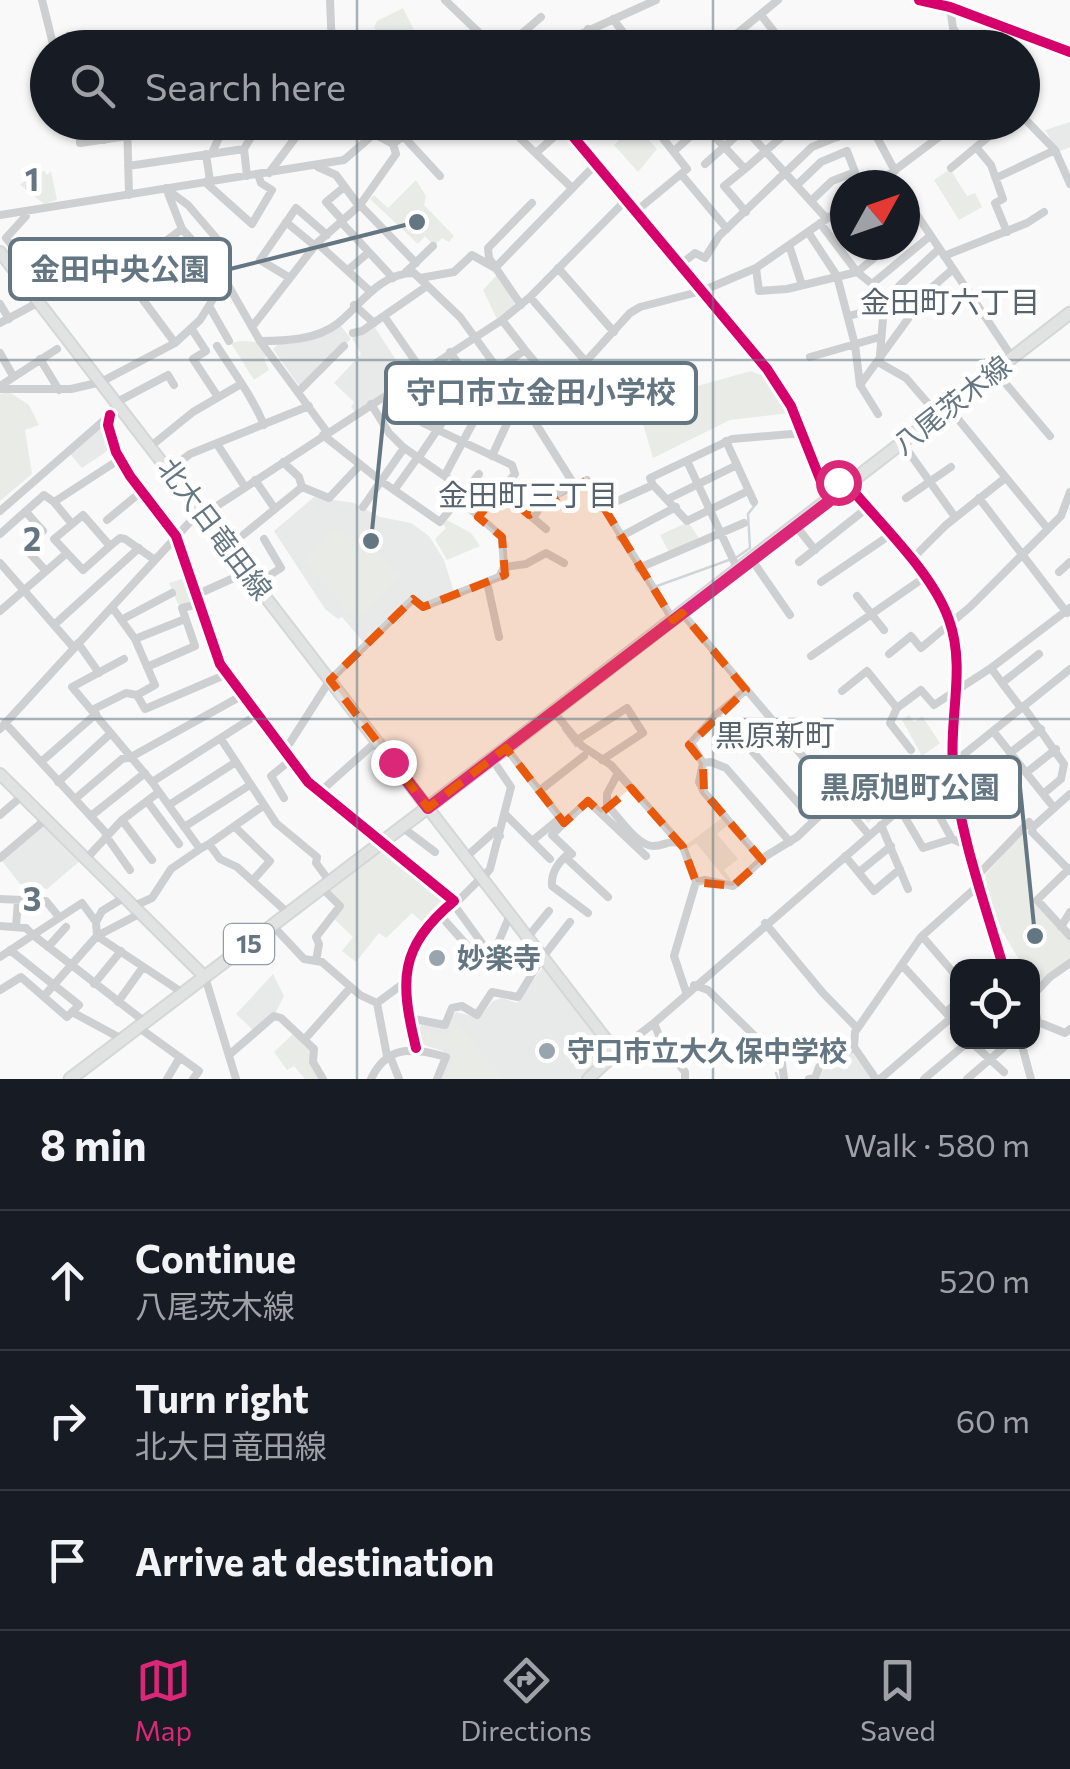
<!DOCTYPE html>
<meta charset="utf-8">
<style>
body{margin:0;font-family:Commissioner,"Noto Sans JP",sans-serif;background:#20242c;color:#f1f3f6}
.controls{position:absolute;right:30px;bottom:30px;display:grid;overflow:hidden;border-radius:20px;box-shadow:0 2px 8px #0004}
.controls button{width:90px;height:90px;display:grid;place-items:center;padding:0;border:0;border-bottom:2px solid #363941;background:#171b24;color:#f1f3f6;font:50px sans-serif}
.compass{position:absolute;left:830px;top:170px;width:90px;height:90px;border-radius:50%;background:#171b24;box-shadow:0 2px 8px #0004;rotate:50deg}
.stop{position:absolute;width:30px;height:30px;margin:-22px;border:8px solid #db2777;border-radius:50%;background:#fff}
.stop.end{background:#db2777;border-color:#fff;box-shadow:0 2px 10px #0008}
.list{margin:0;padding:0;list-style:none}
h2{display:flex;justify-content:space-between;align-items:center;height:130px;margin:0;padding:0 40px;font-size:42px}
h2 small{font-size:32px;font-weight:400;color:#9ea1a6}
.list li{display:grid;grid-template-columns:65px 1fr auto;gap:30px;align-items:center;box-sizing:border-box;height:140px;padding:0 40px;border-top:2px solid #363941}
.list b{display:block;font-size:38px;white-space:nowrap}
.list p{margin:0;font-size:32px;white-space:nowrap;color:#9ea1a6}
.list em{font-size:32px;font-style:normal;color:#9ea1a6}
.icon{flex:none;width:55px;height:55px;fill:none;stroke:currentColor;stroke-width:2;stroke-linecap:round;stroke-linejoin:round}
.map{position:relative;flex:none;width:1070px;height:1079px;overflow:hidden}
.search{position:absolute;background:#171b24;box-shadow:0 2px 8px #0004;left:30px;right:30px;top:30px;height:110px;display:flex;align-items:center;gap:25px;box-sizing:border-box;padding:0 35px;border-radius:55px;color:#9ea1a6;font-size:38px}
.sheet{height:550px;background:#171b24}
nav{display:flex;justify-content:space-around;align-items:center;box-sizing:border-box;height:140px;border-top:2px solid #363941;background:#171b24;font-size:28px;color:#9ea1a6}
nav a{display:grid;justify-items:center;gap:5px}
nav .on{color:#db2777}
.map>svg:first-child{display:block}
.built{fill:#e8e9e9}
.green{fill:#e8ebe6}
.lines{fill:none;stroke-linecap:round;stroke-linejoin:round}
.stream{stroke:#ced6d9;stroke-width:2.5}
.secondary-casing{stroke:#d5d6d7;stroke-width:14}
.primary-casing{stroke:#d5d6d7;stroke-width:15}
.street{stroke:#cecfd0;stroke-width:8}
.secondary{stroke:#e1e2e2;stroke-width:10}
.primary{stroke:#e1e2e2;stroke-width:11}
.cycleway-casing{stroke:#fff;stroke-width:16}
.cycleway{stroke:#d6006c;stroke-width:10}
.route{stroke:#db2777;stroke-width:12}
.marked{fill:#e8590c;fill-opacity:0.2;stroke:#e8590c;stroke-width:8;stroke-dasharray:20 12;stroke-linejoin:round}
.grid{fill:none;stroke:#657683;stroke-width:2.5;stroke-opacity:0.55}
.poi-dot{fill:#99a4ac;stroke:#fff;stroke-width:4}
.labels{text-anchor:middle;stroke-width:10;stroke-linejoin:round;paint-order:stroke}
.shield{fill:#fff;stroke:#939fa8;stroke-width:2.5}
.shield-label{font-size:25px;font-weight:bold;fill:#657683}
.street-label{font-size:28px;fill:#657683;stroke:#fff}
.poi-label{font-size:28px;font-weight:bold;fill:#657683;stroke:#fff;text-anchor:start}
.neighbourhood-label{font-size:30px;fill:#57646e;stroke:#fff}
.grid-label{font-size:32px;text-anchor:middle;font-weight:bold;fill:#657683;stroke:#fff;stroke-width:10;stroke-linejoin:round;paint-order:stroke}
.leader{fill:none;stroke:#657683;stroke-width:4}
.callout-dot{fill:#657683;stroke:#fff;stroke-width:4}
.callout{fill:#fff;stroke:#657683;stroke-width:4}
.callout-label{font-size:30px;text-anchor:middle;font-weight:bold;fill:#657683}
</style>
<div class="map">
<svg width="1070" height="1079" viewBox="0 0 1070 1079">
<rect width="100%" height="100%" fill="#f9f9f9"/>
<path class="built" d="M1070,122V147L1058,152L1045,130Z
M340,325L351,339L303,386H299L273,349L278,344H290Z
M374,326L407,377L355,412L351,407L354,402L334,383L361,354L352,338Z
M108,429L110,449L82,468L70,454L97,430Z
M314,497L354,503L380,517L411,523L429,536L444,560L454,592L423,603L415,595L364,643L342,617L338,619L325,609L274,531Z
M45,823L81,860L47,889L20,884L2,861Z
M543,967L606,1047L605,1059L583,1079H441L448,1059L443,1051L421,1044L419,1028L423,1023L445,1029L456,1012L479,1018L493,1001L502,998L517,1003Z
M273,974L284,996L276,1012L254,1031L236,1014Z
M849,1053H853L872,1079H819L822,1071Z"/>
<path class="green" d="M403,8L414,30L408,35L409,38L395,46L374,28L377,21Z
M635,125L657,149L638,172L614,145Z
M950,169L967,196L975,193L982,207L959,220L934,180Z
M44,171L47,175L51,171L57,200L44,204L20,185L33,174Z
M416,180L426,196L424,205L454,236L449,242L442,238L434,246L425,236L418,244L370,199L374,195L388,208Z
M497,275L514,301V307L497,319L483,290Z
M241,341L258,342L267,356L264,359L269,370L254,380L231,343Z
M751,371L760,375L765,372L790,413L730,420L653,458L637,403Z
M9,392L29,405L39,425L25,430L32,474L0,501V394Z
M447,520L471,533L480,546L447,560L435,539L446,528L443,524Z
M688,522L701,541L669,552L660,535Z
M333,529L362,540L401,574L363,616L349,613L302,559Z
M188,577L195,604H178L169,583Z
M909,715L914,722L922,716L940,743L922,756L902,720Z
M859,791L879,813L868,823L849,801Z
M722,818L728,825L717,834L738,859L724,870L732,881L728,882L696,843L687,849L685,846Z
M1028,827L1024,842L1030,864L1034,902L1070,940V959L1034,985L1032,966H1023L1002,931L982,878H986L985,875Z
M382,847L449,901L426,925L412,913L386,938L379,933L356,962L342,951L353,937L333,918L343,906L327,890Z
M453,1019L504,1079H445L452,1061L448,1050L424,1044L427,1031L448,1036Z
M293,1034L310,1048L320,1079H305L294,1066L287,1070L274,1052Z"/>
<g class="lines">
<path class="stream" d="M737,557L750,548L748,514L755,505
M657,586L729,560
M563,729L576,746
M776,1073L778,1079"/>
<defs>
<path id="secondary" d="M0,252L612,1047V1057L588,1079
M0,774L205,977"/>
<path id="primary" d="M919,0L950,7L1070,52
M70,1079L506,748L1070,313"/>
</defs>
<use href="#secondary" class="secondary-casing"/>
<use href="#primary" class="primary-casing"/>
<path class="street" d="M42,0L54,48
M330,0L332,48
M445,0L495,48
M950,7L953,28L967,48
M761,15L787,48
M613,19L635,48
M588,29L603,48
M424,48H429
M505,48L541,17
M550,48L656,0
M719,48L778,0
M766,48L779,38
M1022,116L1055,150L1070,184
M79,122L80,143L222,122
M103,122L104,140
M127,122L129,195
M503,122L571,187
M561,122L767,369L791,406L822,484L849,486C881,525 933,573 949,620C966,667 949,718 953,765C959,833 984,901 1003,966
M701,122L745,169L724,186L746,212
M739,122L826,218
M827,122L838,137
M866,125L873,130L895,171
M404,137L440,176
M976,147L991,165L1003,199L995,203L1007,232
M674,151L703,125
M212,153L226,122
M536,153L565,127
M206,154L210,181
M705,164L752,122
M128,166L244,149
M318,167L336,175L359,206
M951,168L987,138L975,122
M745,169L794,126
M269,173L307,122
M681,174L727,229
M247,176L244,149L260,122
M996,178L1055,150
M205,182L252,224L272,190L261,183L258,174
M798,184L821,162L847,151L855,172L832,181L811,201
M875,185L959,122
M166,188L182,229L220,271L260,341L327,432
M343,188L326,202L343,221
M169,191L188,205L218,240
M905,197L1012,357
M360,205L416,263
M25,211L26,216L6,238L43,284L70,257L77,259L105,286L182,229
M635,212L687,169L650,122
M0,215L344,160L374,134L393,144L421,122
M286,222L315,246
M341,222L393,278
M820,223L857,272L872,284L884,306L880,355
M808,232L837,276L855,345L860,385L929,290L953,269
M317,243L371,292
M789,245L802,285
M944,256L1027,223L1044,212
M680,265L695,253L705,258L719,236L812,147L866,125
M558,268L614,332
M756,268L759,291L787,289L857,272L890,245
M348,270L369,252
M123,273L175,343
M405,273L433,246
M290,278L260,260L296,208L327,235
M420,278L454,272L472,255L495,268L596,164
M872,284L930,236
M530,297L586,362
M0,304L9,319
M354,305L374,323
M521,305L489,258L488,248L532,203
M209,306L229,341
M384,316L422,371
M849,316L884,306L900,285L939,249
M0,323L39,302
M252,327L317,243L360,205L396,154L393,144
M191,328L206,351L193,359L218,397
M353,333L362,331L427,286
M260,341C285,341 316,340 337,324C360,306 379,273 414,273L460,317L511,387L547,413L570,379L630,313L640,307L702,291L756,268L845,206
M217,346C234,373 252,396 264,425
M525,350L562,394
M450,352L470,380
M0,353L13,376
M810,357L880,337
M40,359L59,390
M878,362L906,378L939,416
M499,368L525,350L502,320
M995,371L1050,436
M860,385L878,414
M0,386L57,349
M0,389H71L101,382L175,343L200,320L225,280
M395,389L423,423L512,465L515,474L478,517
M299,391L344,346
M117,402L168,375L174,385
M371,404L389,433L403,447L466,491
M489,406L509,419L492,456
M452,408L454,411L490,387L498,398
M949,408L1048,529
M547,413L536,424L575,486
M110,415L108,425L116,452L130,476L176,536L220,664L308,782L454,901C398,948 400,981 416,1048
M323,435L381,481L440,522L479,474
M726,441L754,502
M217,444L245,487
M903,444L955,517
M151,446L193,412L241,384
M419,457L452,408L424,370
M687,461L738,570
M283,462L299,477L302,487
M170,469L190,454L309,406
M445,475L476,417L511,387
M255,480L275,509
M653,485L687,521L748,491
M395,489L418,457
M501,491L546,529
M906,498L951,467
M979,498L1067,613
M459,499L502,537L504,567
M668,499L737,465
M54,502L120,459
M363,507L404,448
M602,508L653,485L650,478L732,439L803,433
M0,511L109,416
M26,512L43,531L25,548L46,571
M203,515L502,320L530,297L625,201
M533,518L545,500L587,480L673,620
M107,520L142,491
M796,526L815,550
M0,534L44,495L54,502L72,524
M243,535L302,487L329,498L360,465
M620,537L676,507
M110,546L120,538L125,539L155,560
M752,560L790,615
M911,560L946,525L1004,479
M799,562L867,508
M0,563L74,648
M639,568L744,523
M1059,572L1070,562
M487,582L499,637
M821,582L890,535
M256,584L281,568L264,539
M196,595L247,572
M857,596L884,630
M112,607L135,639L155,685L137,695
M0,611L67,553L83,570L110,546L83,515L54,539L67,553
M682,613L869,835
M121,620L172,593
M54,625L139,548
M135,639L185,619
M78,643L99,673
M889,654L911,636L921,648L970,607L1061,516L1070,492
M811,656L925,577
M124,659L72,687L152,782L200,849L209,844L220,859L237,867L289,914
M147,667L195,646L182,608L199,604
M991,668L1002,683L1039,654
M1002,683L1021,708
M746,690L717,714L691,743L703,763L699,782L704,792L762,860
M842,691L867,671L897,708L890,723L911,750
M1023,706L1064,764L1061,779L1043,794
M897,708L921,690L934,705L991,668L1070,608
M92,710L126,693L137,695L145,709L227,674
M553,711L582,746L611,765L683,847L696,882L674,956L686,992
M714,717L729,725L814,821
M5,723L107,834
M0,729L200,511
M993,731L1051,804
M221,739L276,823L317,857L316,863L330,882
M577,740L627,708L643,733L602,760
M506,748L564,823L552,835L572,854
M286,749L330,680L413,599L423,607L499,577L504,567L526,564L546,553L564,563
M1010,753L1041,729
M41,762L96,714
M703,763L711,762L726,768L790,842
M618,773L607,794V805C618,816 637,846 653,846C665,846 667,840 679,843
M1026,773L1056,749
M58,782L111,733
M152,782L258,714
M924,788L952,839
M321,791L377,741
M539,791L584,756
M284,798L271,776L292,759
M75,799L122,759L131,757L243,695
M958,800L993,772
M147,801L179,844
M169,805L236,762
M900,809L923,848L952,839L969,846
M0,815L22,796
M506,815L550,859
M91,816L145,773
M122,820L152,860
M564,823L588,801L646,856
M881,825L908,889
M184,827L250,785
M235,827L270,861L253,880
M402,827L435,852
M1033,827L1032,832L1070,871
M106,836L130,870
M532,841L560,818
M209,844L263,806
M570,852C559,862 551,871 552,886L588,913
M845,856L874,891L900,869
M466,857L495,831L500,836
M565,857L608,897
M0,858L46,819
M86,859L122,820L159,792
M1070,868L1037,900L1070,936
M859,872L891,846
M978,875L1029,822L1033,827L1070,794
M482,879L490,869L511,787L492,759
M696,882L705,880L733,886L766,856L797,837L838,798
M0,899L46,901L59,917
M454,901H458L481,878
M452,902L492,957L510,915
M134,906L152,898L171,869L200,849
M439,914L488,969L492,957
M96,922L102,911L125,897
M765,923L823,993L857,1028
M0,926L26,928L33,935L82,903L96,922L97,936L183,993
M273,926L304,959L322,962L360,995L377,1003
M16,927L18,900
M1061,927L1070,912
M922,936L958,978
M527,938L549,911
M48,947L66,927
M0,957L33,935L145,1022
M316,961L319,944L316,937L340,906L322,888
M902,965L958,1026
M205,977L236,1079
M94,984L121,951
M694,985L708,990L782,1063L784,1079
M0,990L21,977L67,1017L79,1005L10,950
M44,996L97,936L141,913
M1032,996L1050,977L1070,963
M1032,998L1038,1022L1065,1033L1070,1029
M118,1002L143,967
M377,1003L387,1056
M377,1003L404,983
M72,1012L122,1039
M409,1018L445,1025L452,1008L462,1006L477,1015L492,992L518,997L542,958L570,922
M654,1023L661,1041L685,1072V1079
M138,1027L199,1071L193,1079
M304,1040L351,987
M971,1042L1004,1072
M1021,1042L1031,1079
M614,1054L654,1023L953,763L1070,669
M229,1055L274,1016L281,1018L314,1049L313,1062L323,1079
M390,1056L399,1079
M167,1079L180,1057
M371,1079C387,1045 413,1047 446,1057L437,1079
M809,1079L815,1078L819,1067L854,1047
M876,1079L854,1047L855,1032L921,937L980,884
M880,1079L951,1018L946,1012L958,1002
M924,1079L968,1042
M967,1079L1010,1042"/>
<use href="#secondary" class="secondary"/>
<use href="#primary" class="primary"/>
<defs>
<path id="cycleway" d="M919,0L950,7L1070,52
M561,122L767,369L791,406L822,484L849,486C881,525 933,573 949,620C966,667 949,718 953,765C959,833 984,901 1003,966
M110,415L108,425L116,452L130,476L176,536L220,664L308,782L454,901C398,948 400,981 416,1048"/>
</defs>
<use href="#cycleway" class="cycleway-casing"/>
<use href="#cycleway" class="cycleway"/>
</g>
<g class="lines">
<path class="route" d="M393,762L428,808L849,486L838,482"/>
</g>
<path class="marked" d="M587,480L673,620L682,613L746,690L689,745L703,763L704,792L762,860L733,886L696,882L683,847L631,788L601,813L588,801L564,823L506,748L428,808L330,680L413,599L423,607L505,575L502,537L478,517L501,491L529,515Z"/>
<path class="grid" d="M357,0V48M713,0V48M357,122V1079M713,122V1079M0,360H1070M0,719H1070"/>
<g class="poi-dot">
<circle cx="437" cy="958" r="10"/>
<circle cx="547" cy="1051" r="10"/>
</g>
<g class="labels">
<rect class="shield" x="224" y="924" width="50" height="40" rx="8"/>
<g class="shield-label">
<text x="249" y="953">15</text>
</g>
<g class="street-label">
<text transform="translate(952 405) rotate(-38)" y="10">八尾茨木線</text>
<text transform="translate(215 529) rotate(53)" y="10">北大日竜田線</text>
</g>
<g class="poi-label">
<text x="457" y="968">妙楽寺</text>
<text x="567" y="1061">守口市立大久保中学校</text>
</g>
<g class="neighbourhood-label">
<text x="950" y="313">金田町六丁目</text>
<text x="528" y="506">金田町三丁目</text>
<text x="775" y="746">黒原新町</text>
</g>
</g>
<g class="grid-label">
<text x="32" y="191">1</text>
<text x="32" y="551">2</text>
<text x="32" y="911">3</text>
</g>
<path class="leader" d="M417 222L230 269M371 541L386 393M1035 936L1020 787"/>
<g class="callout-dot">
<circle cx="417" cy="222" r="10"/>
<circle cx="371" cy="541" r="10"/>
<circle cx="1035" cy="936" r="10"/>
</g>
<g class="callout">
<rect x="10" y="239" width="220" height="60" rx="10"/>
<rect x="386" y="363" width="310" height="60" rx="10"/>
<rect x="800" y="757" width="220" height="60" rx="10"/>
</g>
<g class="callout-label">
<text x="120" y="280">金田中央公園</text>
<text x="541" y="403">守口市立金田小学校</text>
<text x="910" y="798">黒原旭町公園</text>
</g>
</svg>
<div class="controls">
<button><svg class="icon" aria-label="locate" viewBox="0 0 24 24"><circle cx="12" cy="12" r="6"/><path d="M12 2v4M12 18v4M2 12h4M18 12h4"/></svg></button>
</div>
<svg class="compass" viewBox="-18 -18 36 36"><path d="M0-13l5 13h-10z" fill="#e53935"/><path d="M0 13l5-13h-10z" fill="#9ea1a6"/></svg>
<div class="stop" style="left:838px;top:482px"></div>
<div class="stop end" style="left:393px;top:762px"></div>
<div class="search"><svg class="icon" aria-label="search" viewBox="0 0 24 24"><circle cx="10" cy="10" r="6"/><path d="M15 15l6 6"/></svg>Search here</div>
</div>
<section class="sheet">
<h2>8 min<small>Walk · 580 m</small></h2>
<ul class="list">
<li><svg class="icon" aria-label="ahead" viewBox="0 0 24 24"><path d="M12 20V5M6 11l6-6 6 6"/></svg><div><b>Continue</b><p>八尾茨木線</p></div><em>520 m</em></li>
<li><svg class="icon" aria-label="right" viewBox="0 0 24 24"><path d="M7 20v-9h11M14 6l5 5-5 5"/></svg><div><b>Turn right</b><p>北大日竜田線</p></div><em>60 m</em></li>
<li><svg class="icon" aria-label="arrive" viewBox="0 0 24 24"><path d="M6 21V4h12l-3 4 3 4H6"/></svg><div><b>Arrive at destination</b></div></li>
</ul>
</section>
<nav>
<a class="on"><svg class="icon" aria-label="map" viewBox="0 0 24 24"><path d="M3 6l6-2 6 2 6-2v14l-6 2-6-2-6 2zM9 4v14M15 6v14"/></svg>Map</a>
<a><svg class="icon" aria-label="directions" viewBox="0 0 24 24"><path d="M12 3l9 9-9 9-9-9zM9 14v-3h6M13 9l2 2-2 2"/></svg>Directions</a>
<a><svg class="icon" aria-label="saved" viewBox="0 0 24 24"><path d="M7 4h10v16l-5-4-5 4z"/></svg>Saved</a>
</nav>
